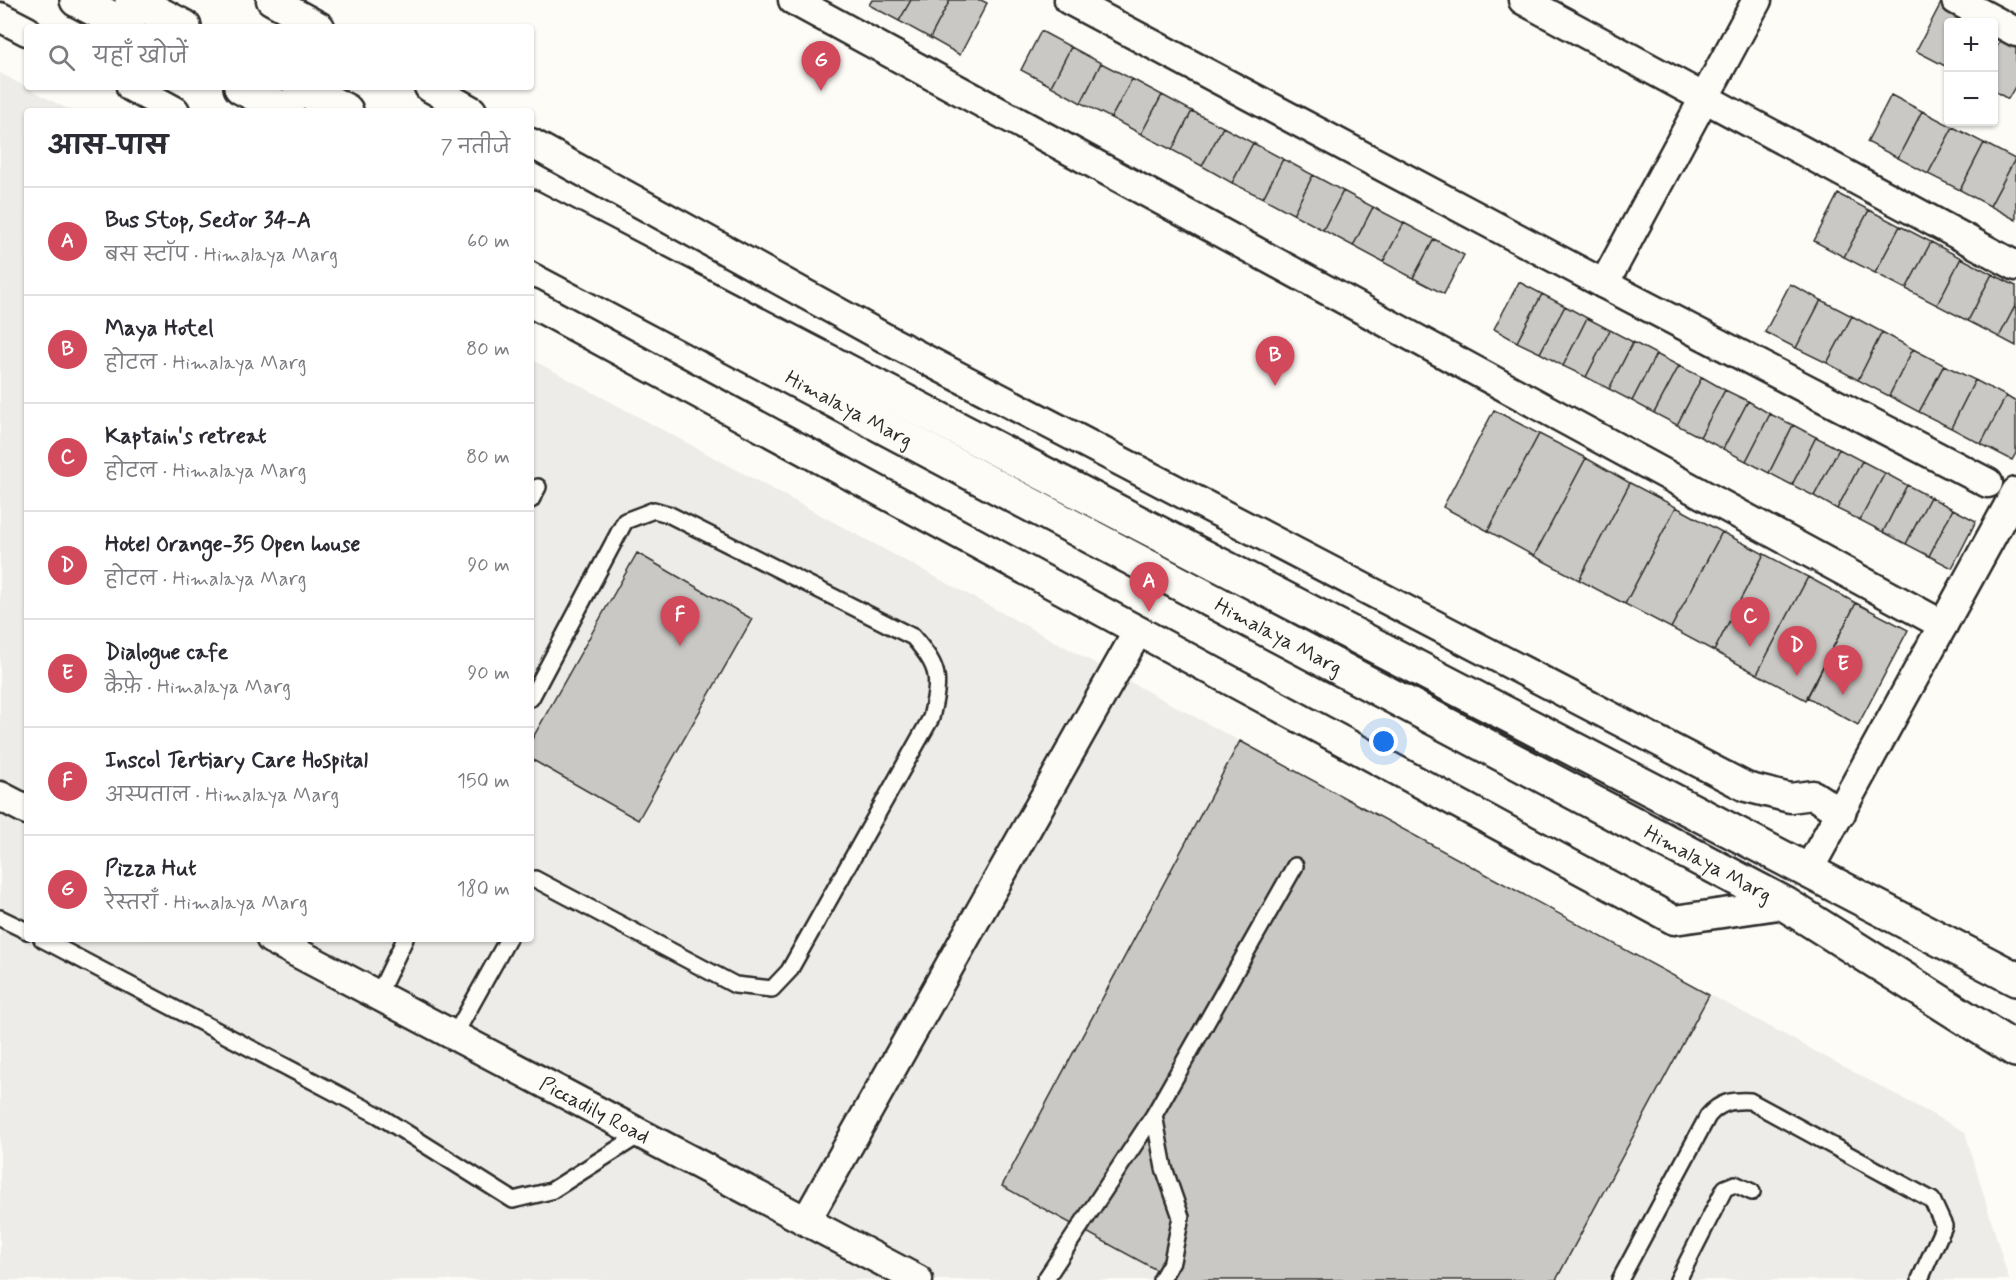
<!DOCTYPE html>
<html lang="hi">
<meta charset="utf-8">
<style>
body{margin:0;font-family:Mynerve,"Playpen Sans Deva",sans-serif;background:#f2f2f3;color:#2b2b33}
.controls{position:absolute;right:18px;top:18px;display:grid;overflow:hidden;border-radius:6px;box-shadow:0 2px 4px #0004}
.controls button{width:54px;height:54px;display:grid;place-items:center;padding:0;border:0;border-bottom:2px solid #e1e1e2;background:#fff;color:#2b2b33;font:30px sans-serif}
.you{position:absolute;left:1384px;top:742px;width:21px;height:21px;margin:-15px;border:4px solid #fff;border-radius:50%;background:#1a73e8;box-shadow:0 0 0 9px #1a73e833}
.badge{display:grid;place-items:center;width:39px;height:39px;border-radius:50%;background:#d1495b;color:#fff;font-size:20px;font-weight:700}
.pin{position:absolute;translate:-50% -50px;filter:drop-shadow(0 2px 3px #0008)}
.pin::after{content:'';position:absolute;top:32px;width:21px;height:18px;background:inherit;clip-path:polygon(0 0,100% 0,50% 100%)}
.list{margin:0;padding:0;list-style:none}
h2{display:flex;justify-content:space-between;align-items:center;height:78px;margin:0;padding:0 24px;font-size:26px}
h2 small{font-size:20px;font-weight:400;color:#7c7c81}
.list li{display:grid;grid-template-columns:39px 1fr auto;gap:18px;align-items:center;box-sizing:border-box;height:108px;padding:0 24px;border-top:2px solid #e1e1e2}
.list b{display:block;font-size:22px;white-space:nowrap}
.list p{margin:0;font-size:20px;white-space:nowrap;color:#7c7c81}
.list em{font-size:20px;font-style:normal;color:#7c7c81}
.icon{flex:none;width:33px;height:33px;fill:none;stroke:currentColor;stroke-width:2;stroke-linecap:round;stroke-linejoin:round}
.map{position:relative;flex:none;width:2016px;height:1280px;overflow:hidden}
.search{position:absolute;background:#fff;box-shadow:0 2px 4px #0004;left:24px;top:24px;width:510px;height:66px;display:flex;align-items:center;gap:15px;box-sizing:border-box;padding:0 21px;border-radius:6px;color:#7c7c81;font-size:22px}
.panel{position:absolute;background:#fff;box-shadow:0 2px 4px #0004;left:24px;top:108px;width:510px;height:834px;border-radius:6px}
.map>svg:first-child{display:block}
.built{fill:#edece8}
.building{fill:#c9c8c4;stroke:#2b2b2b;stroke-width:1.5}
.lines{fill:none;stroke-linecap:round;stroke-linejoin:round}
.service-casing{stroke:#2b2b2b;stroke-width:20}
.minor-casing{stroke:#2b2b2b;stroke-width:33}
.secondary-casing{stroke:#2b2b2b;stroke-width:38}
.service{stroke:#fdfcf7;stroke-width:15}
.minor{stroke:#fdfcf7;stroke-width:28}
.secondary{stroke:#fdfcf7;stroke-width:33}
.labels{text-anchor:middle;stroke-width:5;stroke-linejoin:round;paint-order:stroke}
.street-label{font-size:21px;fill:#2b2b2b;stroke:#fdfcf7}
</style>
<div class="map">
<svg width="2016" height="1280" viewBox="0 0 2016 1280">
<rect width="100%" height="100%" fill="#fdfcf7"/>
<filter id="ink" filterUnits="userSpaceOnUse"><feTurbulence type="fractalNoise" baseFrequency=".0167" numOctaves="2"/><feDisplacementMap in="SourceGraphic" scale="12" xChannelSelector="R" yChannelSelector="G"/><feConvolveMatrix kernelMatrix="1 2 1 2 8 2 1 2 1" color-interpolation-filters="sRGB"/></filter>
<g filter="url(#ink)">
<path class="built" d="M0,73L71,111H27V939H531V359L1965,1132L2009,1280H0Z"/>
<path class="building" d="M872,0H911L899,21L869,5Z
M911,0H950L930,38L899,21Z
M950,0H981L987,3L960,55L930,38Z
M1941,3L1971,19L1970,22H1948L1947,67L1916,51Z
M1041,31L1071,47L1051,86L1021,70Z
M2002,36L2016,43V85L2008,99L1994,91V53Z
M1071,47L1101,63L1081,103L1051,86Z
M1101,63L1132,79L1111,118L1081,103Z
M1132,79L1162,95L1141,134L1111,118Z
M1162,95L1192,111L1172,150L1141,134Z
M1891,95L1922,111L1898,158L1867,142Z
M1192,111L1223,127L1202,166L1172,150Z
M1922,111L1953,127L1928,174L1898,158Z
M1223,127L1253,143L1232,183L1202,166Z
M1953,127L1984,143L1960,190L1928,174Z
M1253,143L1283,159L1263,198L1232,183Z
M1984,143L2015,159L1990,206L1960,190Z
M1283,159L1313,175L1293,214L1263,198Z
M2015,159H2016V220L1990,206Z
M1313,175L1343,191L1323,230L1293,214Z
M1343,191L1373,207L1353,246L1323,230Z
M1838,194L1869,210L1844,257L1814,241Z
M1373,207L1404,223L1383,262L1353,246Z
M1869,210L1900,226L1875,273L1844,257Z
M1404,223L1434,239L1413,278L1383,262Z
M1900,226L1931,242L1906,289L1875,273Z
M1434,239L1464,255L1444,294L1413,278Z
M1931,242L1961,258L1937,305L1906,289Z
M1961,258L1992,274L1968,321L1937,305Z
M1992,274L2016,286V304L1999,337L1968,321Z
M1519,282L1542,294L1517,342L1494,329Z
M1790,284L1821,300L1796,348L1765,332Z
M1542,294L1565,306L1540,353L1517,342Z
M1821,300L1852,316L1827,363L1796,348Z
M2016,304V346L1999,337Z
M1565,306L1587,318L1563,366L1540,353Z
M1852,316L1882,332L1858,380L1827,363Z
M1587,318L1610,330L1586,377L1563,366Z
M1610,330L1633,342L1609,389L1586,377Z
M1882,332L1913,349L1889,396L1858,380Z
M1633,342L1656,354L1632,401L1609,389Z
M1913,349L1944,365L1919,412L1889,396Z
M1656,354L1679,366L1654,413L1632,401Z
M1944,365L1975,380L1951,428L1919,412Z
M1679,366L1702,377L1677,425L1654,413Z
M1702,377L1725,390L1700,437L1677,425Z
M1975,380L2006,396L1981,444L1951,428Z
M1725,390L1748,401L1723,449L1700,437Z
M2006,396L2016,402V453L2012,460L1981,444Z
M1748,401L1770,414L1746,461L1723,449Z
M1494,410L1539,434L1488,531L1443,507Z
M1770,414L1793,425L1769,473L1746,461Z
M1793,425L1816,437L1792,485L1769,473Z
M1539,434L1586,458L1534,556L1488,531Z
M1816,437L1839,449L1814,496L1792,485Z
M1839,449L1862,461L1837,509L1814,496Z
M1586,458L1630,483L1579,580L1534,556Z
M1862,461L1885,473L1860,520L1837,509Z
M1885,473L1907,485L1883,532L1860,520Z
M1630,483L1676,507L1625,604L1579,580Z
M1907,485L1930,497L1906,544L1883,532Z
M1930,497L1953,509L1929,556L1906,544Z
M1676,507L1722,532L1671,628L1625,604Z
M1953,509L1976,521L1952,568L1929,556Z
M1722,532L1764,554L1714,651L1671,628Z
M637,553L752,619L638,820L531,759V741Z
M1764,554L1808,577L1757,674L1714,651Z
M1808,577L1856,603L1806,700L1757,674Z
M1856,603L1908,630L1858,725L1807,697Z
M1240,741L1709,995L1556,1280H1175L1002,1186Z"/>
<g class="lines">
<defs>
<path id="service" d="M531,500L538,487
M531,698L625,521L654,510L668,514L913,637C941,670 940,677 931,718L789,971L772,989L735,985L535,879
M0,918L27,931
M42,939L378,1115L513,1200L551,1191L641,1134
M378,995L405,939
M454,1036L508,939
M1045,1280L1154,1115
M1161,1280L1172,1261L1181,1217L1164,1168L1154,1115L1295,866
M1620,1280L1708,1116C1720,1102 1732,1100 1750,1101L1932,1200L1944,1226L1920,1279
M1678,1280L1725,1188L1735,1184L1752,1192"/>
<g id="minor">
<path d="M271,0L320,27"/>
<path d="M793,0L1943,625"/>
<path d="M1069,0L1604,284L1988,483"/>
<path d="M1523,0L2016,266"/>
<path d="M1956,0L2016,32"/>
<path d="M0,17L27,31"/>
<path d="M131,87L175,111"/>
<path d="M429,87L472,111"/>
<path d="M531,143L892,342L1746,787L1790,798L1813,795L1841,813"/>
<path d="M1604,284L1757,0"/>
<path d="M531,303L1674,920L1785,904"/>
<path d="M0,796L27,810"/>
<path d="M1809,869L2016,492"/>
<path id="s1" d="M271,939L918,1280"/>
<path d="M806,1221L1138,631"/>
</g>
<g id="secondary">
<path d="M77,0L128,27"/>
<path d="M132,0L184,27"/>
<path d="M241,87L287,111"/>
<path d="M300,87L346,111"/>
<path d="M531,207L2016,979"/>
<path id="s2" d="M531,240L1785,904L2016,1050"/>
</g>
</defs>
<use href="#service" class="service-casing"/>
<use href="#minor" class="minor-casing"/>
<use href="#secondary" class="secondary-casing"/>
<use href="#service" class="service"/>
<use href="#minor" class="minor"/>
<use href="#secondary" class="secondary"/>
</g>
</g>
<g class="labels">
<g class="street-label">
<text dy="7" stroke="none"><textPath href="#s2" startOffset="360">Himalaya Marg</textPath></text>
<text dy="7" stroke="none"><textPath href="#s2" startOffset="846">Himalaya Marg</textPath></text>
<text dy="7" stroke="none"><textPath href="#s2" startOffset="1332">Himalaya Marg</textPath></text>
<text dy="7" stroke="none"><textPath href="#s1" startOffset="366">Piccadily Road</textPath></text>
</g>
</g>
</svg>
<div class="controls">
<button>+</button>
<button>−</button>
</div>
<div class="you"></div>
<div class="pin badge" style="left:1149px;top:612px">A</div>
<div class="pin badge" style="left:1275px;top:386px">B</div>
<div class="pin badge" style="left:1750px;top:647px">C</div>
<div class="pin badge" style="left:1797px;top:676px">D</div>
<div class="pin badge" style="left:1843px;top:695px">E</div>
<div class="pin badge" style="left:680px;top:646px">F</div>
<div class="pin badge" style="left:821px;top:91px">G</div>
<div class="search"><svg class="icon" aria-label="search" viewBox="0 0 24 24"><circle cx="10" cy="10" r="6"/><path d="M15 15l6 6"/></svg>यहाँ खोजें</div>
<section class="panel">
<h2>आस-पास<small>7 नतीजे</small></h2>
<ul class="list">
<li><span class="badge">A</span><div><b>Bus Stop, Sector 34-A</b><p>बस स्टॉप · Himalaya Marg</p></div><em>60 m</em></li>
<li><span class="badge">B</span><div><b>Maya Hotel</b><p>होटल · Himalaya Marg</p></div><em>80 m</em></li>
<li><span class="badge">C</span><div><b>Kaptain's retreat</b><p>होटल · Himalaya Marg</p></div><em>80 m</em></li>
<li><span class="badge">D</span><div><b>Hotel Orange-35 Open house</b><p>होटल · Himalaya Marg</p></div><em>90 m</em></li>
<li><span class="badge">E</span><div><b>Dialogue cafe</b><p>कैफ़े · Himalaya Marg</p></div><em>90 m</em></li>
<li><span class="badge">F</span><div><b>Inscol Tertiary Care Hospital</b><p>अस्पताल · Himalaya Marg</p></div><em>150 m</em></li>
<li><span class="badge">G</span><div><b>Pizza Hut</b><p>रेस्तराँ · Himalaya Marg</p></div><em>180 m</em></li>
</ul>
</section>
</div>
